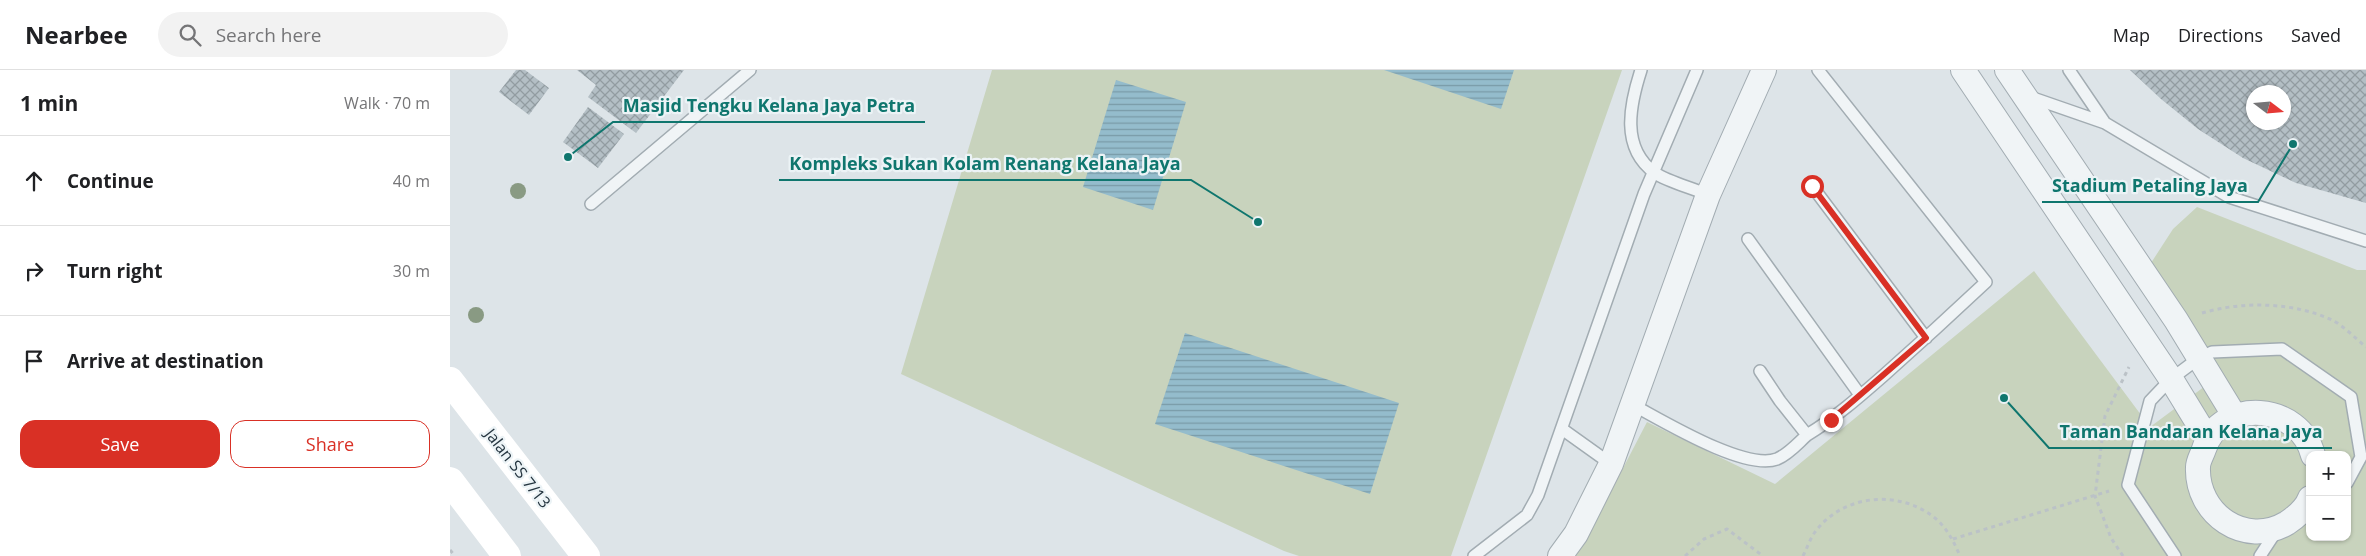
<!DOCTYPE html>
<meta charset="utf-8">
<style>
body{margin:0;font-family:"Open Sans",sans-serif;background:#f2f2f2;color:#202124}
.controls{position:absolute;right:15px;bottom:15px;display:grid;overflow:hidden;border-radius:10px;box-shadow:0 1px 4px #0004}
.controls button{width:45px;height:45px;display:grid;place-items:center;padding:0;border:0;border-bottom:1px solid #e0e0e0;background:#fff;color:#202124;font:25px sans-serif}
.compass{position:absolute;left:1796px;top:15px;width:45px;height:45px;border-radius:50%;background:#fff;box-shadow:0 1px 4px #0004;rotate:106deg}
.stop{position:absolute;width:15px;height:15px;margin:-11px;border:4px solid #d93025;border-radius:50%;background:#fff}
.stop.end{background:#d93025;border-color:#fff;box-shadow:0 1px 5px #0008}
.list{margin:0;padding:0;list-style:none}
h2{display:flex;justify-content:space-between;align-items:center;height:65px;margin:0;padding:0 20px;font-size:21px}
h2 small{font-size:16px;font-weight:400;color:#757577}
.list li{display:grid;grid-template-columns:32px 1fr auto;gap:15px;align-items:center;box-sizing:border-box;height:90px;padding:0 20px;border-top:1px solid #e0e0e0}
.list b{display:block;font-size:19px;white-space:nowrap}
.list em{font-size:16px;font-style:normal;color:#757577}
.actions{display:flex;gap:10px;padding:15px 20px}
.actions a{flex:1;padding:11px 0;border:1px solid #d93025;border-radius:15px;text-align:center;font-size:18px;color:#d93025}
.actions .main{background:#d93025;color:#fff}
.icon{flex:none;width:28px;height:28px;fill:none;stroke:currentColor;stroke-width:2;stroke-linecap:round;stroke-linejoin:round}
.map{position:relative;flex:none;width:1916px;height:486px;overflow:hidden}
header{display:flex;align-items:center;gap:30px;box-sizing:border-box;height:70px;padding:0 25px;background:#fff;border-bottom:1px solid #e0e0e0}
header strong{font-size:24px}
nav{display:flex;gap:28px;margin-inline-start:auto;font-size:18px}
.search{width:350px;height:45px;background:#f2f2f2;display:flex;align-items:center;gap:12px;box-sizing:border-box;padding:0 18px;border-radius:28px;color:#757577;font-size:19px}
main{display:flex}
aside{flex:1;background:#fff}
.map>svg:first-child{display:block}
.park{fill:#c8d3bd;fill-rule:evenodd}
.water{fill:url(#water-rules)}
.building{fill:url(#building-cross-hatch);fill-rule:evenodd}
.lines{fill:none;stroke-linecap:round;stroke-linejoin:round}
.lane-casing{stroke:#a2acb2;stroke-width:14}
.street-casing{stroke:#a2acb2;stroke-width:26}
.path{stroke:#bbc2c7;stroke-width:3;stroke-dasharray:4 4;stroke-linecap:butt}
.lane{stroke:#f0f4f6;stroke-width:11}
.street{stroke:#f0f4f6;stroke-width:24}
.secondary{stroke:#fff;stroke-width:28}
.tree{fill:#899a83}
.route{stroke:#d93025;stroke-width:6}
.labels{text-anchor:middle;stroke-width:4.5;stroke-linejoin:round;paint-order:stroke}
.street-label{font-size:16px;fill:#253540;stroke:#ecf3f6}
.leader{fill:none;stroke:#0f766e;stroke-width:2}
.callout-dot{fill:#0f766e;stroke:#ecf3f6;stroke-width:2}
.callout-label{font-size:18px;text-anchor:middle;font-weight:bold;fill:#0f766e;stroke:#ecf3f6;stroke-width:4.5;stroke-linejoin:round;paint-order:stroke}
</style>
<header>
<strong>Nearbee</strong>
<div class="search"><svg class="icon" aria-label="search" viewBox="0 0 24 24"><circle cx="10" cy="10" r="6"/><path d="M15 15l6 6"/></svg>Search here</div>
<nav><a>Map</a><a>Directions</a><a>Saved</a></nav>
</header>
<main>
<aside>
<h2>1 min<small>Walk · 70 m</small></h2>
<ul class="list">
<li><svg class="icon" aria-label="ahead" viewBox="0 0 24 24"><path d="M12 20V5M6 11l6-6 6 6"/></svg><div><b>Continue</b></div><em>40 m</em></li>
<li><svg class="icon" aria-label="right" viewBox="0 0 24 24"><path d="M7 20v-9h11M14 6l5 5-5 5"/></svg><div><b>Turn right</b></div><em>30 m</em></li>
<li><svg class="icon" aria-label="arrive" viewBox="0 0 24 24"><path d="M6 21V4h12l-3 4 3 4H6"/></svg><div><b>Arrive at destination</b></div></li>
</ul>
<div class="actions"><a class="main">Save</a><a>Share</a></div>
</aside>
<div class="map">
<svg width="1916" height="486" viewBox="0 0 1916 486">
<defs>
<pattern id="water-rules" width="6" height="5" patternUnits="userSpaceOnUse" patternTransform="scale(1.25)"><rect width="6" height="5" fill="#94bccc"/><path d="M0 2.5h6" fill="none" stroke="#799aa7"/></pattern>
<pattern id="building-cross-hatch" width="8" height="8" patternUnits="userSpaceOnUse" patternTransform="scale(1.25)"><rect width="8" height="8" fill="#b4bfc5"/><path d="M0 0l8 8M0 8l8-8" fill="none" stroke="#929ca1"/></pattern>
</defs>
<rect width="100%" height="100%" fill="#dde4e8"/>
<path class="park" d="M542,0H1172L1001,486H849L834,481L451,304Z
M1747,137L1907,200H1916V486H1124L1157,429L1197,352L1325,414L1584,201L1700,357L1770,305L1701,193L1723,159ZM1860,385H1897V467H1860Z"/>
<path class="water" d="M934,0H1064L1051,39Z
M666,10L736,32L703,140L633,117Z
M735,263L949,333L920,424L705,354Z"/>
<path class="building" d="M66,0H75L99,18L79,45L49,22Z
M127,0H234L186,63L138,27L146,15Z
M1680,0H1916V133L1846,113L1793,88L1748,59L1711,29ZM1804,22H1834V52H1804Z
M138,37L174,64L148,98L113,72Z"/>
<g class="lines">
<defs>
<path id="lane" d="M1191,0C1180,34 1170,78 1205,103C1218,112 1243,118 1258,125
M1619,0L1655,53L1779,127L1916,171
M1580,27L1655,53
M1362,116L1476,268
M141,134L300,0
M1298,169L1410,325
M1310,301L1330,331L1357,365C1385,348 1409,327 1433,306C1468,275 1502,244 1536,212L1368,0
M1183,335C1213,351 1295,401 1327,389C1339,384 1348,373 1357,365
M1112,359L1161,394
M1024,486L1077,445L1088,425L1194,124L1247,0
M1725,486L1678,415L1700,331L1721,309L1749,288L1762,282L1832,279L1901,327L1911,387L1897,413
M1810,486L1827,460"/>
<path id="street" d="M1513,0L1721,309L1757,368
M1557,0L1726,250L1784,345
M1860,428C1856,439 1846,447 1837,453C1795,478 1746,444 1748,397C1748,391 1752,385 1754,379C1771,327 1850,333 1863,385
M1110,486L1126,464L1161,394L1258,125L1314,0"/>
</defs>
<use href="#lane" class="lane-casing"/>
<use href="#street" class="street-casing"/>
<path class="path" d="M1752,243C1793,231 1843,232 1882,250C1894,256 1906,269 1916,277
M1503,469L1659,421
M0,480L5,486
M1235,486L1254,469L1277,459L1313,486
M1353,486C1357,478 1360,469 1365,462C1393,424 1449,419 1485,448C1497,458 1504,472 1510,486
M1673,486L1661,468L1645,426L1655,346L1679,297"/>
<use href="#lane" class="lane"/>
<use href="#street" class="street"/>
<path class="secondary" d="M0,311L136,486
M0,411L57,486"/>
</g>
<g class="tree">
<circle cx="68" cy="121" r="8"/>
<circle cx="26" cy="245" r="8"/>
</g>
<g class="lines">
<path class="route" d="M1362,116L1476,268L1381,350"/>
</g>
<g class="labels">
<g class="street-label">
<text transform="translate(68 398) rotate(52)" y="6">Jalan SS 7/13</text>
</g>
</g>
<path class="leader" d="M118 87L163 52H475M808 152L741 110H329M1843 74L1808 132H1592M1554 328L1599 378H1882"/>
<g class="callout-dot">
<circle cx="118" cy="87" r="5"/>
<circle cx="808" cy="152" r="5"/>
<circle cx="1843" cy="74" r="5"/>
<circle cx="1554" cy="328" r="5"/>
</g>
<g class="callout-label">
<text x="319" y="42">Masjid Tengku Kelana Jaya Petra</text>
<text x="535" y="100">Kompleks Sukan Kolam Renang Kelana Jaya</text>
<text x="1700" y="122">Stadium Petaling Jaya</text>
<text x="1741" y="368">Taman Bandaran Kelana Jaya</text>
</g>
</svg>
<div class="controls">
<button>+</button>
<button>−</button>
</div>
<svg class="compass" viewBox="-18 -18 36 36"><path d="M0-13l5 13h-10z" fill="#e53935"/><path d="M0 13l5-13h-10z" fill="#757577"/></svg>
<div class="stop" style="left:1362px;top:116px"></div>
<div class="stop end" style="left:1381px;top:350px"></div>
</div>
</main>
